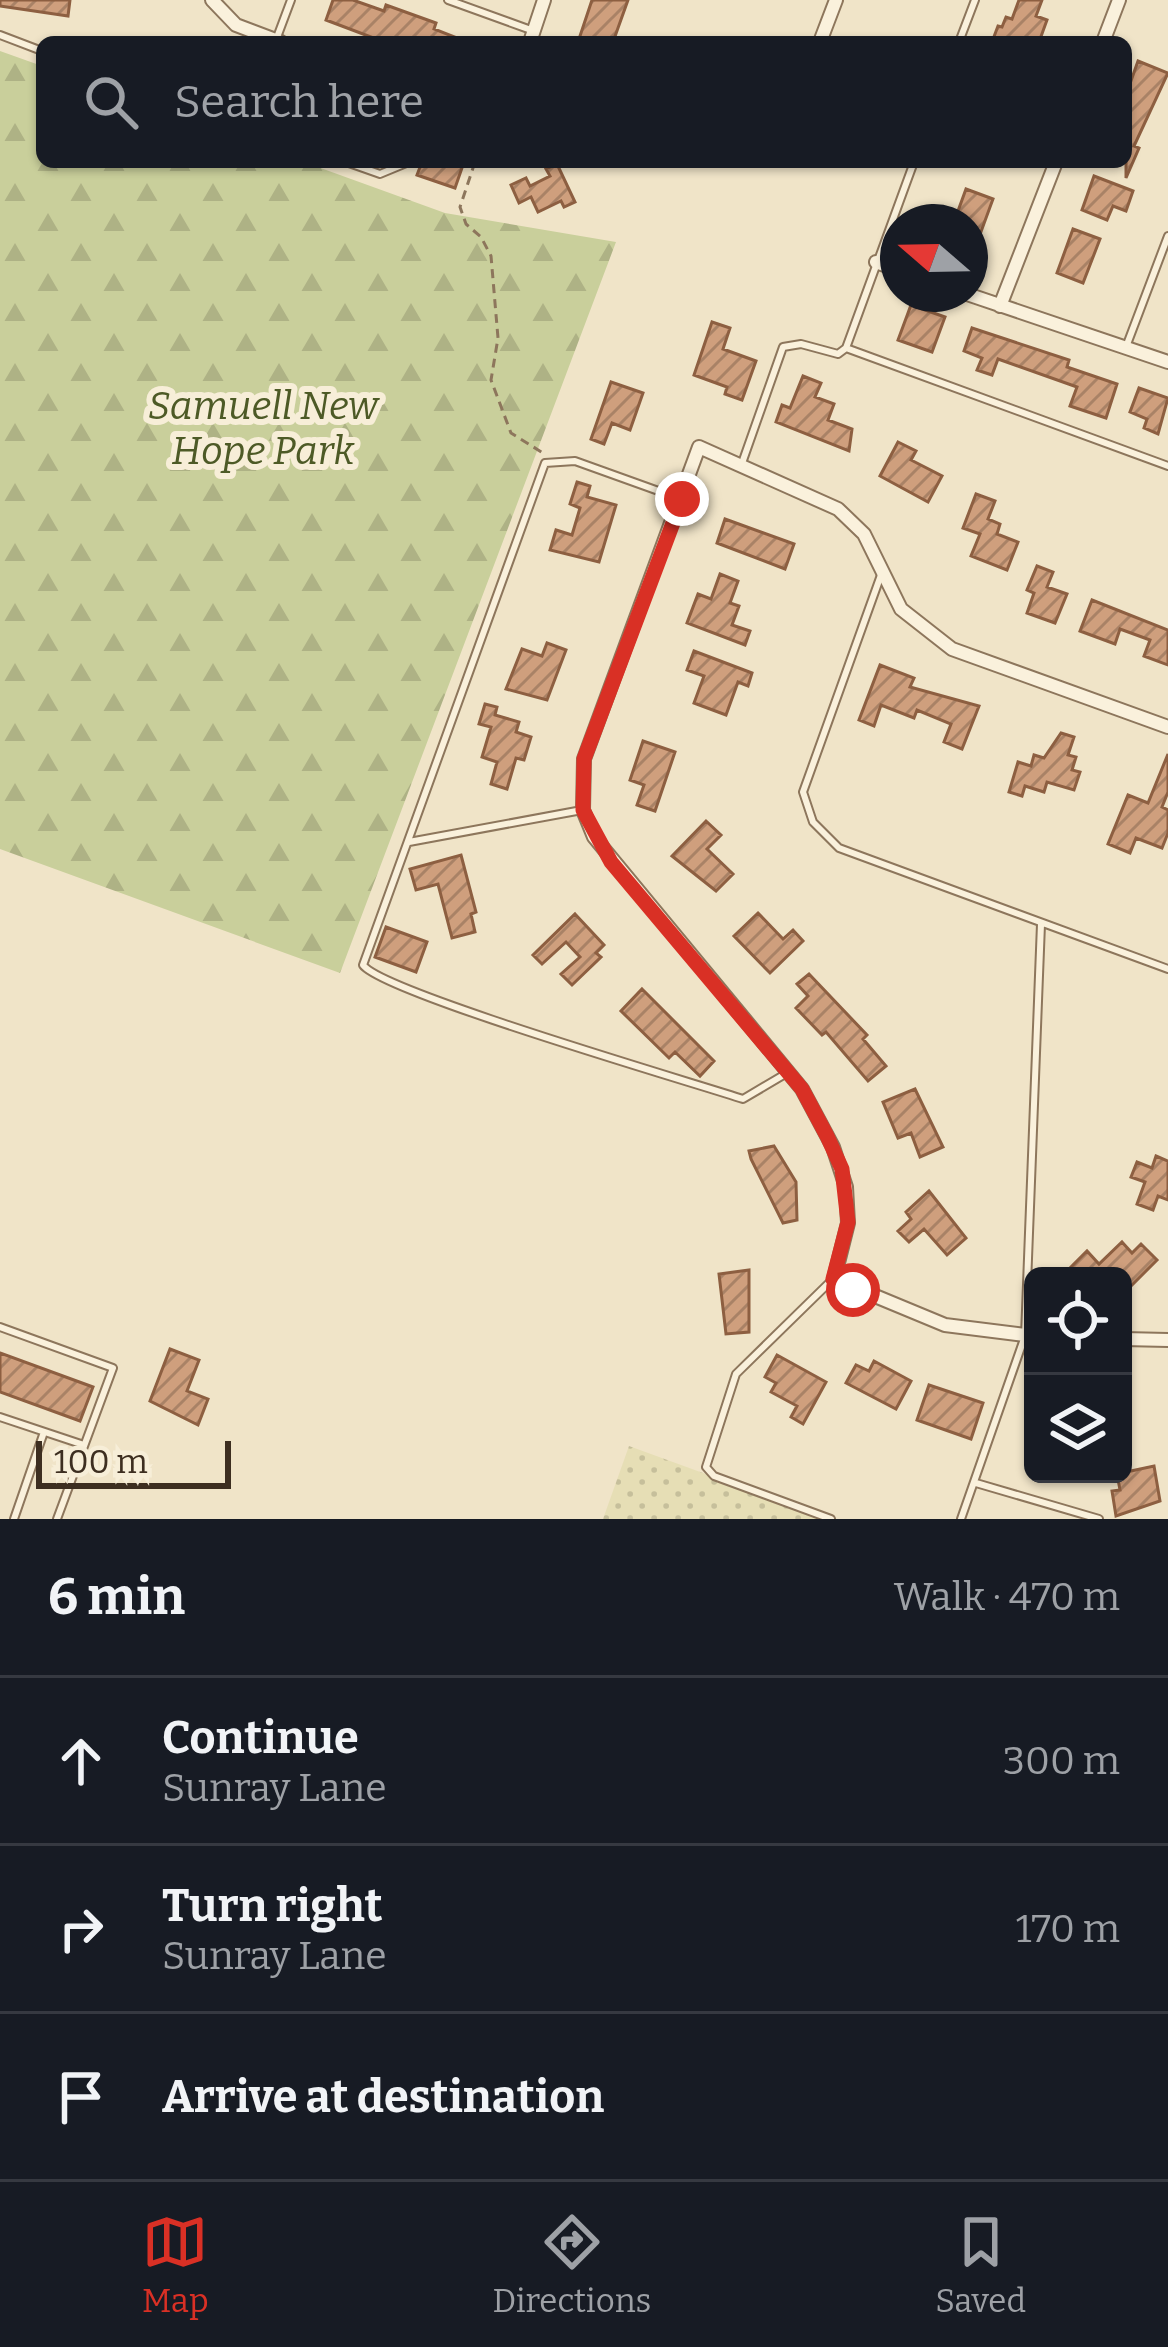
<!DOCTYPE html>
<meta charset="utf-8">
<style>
body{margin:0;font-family:Bitter,serif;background:#20242c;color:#f1f3f6}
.controls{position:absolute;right:36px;bottom:36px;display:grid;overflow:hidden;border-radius:18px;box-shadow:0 3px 9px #0004}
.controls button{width:108px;height:108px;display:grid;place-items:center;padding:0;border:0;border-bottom:3px solid #363941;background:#171b24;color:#f1f3f6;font:60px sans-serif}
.compass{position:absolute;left:880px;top:204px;width:108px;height:108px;border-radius:50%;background:#171b24;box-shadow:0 3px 9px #0004;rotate:290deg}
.scale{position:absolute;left:36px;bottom:30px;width:195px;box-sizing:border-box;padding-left:12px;border:6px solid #3d2e20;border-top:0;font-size:33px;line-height:42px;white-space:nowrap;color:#3d2e20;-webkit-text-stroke:9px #f7eed8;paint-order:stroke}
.stop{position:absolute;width:36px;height:36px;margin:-27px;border:9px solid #d93025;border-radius:50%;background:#fff}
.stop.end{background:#d93025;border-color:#fff;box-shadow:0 3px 12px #0008}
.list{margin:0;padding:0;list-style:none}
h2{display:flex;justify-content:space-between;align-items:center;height:156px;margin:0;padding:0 48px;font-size:51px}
h2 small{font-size:39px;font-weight:400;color:#9ea1a6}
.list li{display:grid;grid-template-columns:78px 1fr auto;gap:36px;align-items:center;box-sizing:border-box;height:168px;padding:0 48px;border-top:3px solid #363941}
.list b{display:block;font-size:45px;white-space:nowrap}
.list p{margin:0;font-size:39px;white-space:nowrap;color:#9ea1a6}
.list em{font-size:39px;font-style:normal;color:#9ea1a6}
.icon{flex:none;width:66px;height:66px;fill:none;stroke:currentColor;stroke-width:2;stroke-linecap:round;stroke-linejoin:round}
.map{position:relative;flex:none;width:1168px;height:1519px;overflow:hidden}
.search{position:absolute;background:#171b24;box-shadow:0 3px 9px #0004;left:36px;right:36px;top:36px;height:132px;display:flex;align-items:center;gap:30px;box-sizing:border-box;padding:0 42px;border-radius:18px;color:#9ea1a6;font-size:45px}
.sheet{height:660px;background:#171b24}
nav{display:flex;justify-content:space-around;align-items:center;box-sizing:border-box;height:168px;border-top:3px solid #363941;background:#171b24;font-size:33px;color:#9ea1a6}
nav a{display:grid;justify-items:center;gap:6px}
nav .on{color:#d93025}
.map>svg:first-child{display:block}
.farmland{fill:url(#farmland-dots)}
.forest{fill:url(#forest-firs)}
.building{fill:url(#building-hatch);stroke:#8d5f41;stroke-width:3}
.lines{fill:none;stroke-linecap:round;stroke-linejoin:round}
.lane-casing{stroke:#8d765c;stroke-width:10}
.street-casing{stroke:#8d765c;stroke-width:16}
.path{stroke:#8d765c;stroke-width:3;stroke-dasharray:9 6;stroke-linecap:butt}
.lane{stroke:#faf1dc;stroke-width:6}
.street{stroke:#faf1dc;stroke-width:12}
.route{stroke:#d93025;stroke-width:15}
.labels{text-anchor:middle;stroke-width:12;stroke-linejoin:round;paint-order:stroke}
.park-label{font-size:39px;font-style:italic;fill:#4d5a26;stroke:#f7eed8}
</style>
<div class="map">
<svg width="1168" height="1519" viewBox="0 0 1168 1519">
<defs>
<pattern id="farmland-dots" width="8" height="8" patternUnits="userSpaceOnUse" patternTransform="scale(3)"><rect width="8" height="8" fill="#e6deb5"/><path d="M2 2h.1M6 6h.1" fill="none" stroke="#c6bf9b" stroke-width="1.8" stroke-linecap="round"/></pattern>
<pattern id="forest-firs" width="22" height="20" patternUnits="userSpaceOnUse" patternTransform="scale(3)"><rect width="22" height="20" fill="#c9cf9b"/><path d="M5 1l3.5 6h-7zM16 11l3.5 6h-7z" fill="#aeb285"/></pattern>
<pattern id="building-hatch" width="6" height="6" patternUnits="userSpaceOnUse" patternTransform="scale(3)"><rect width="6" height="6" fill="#cf9f7d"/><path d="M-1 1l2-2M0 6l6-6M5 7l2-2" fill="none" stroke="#a98266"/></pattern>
</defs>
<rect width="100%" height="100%" fill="#f0e4c8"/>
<path class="farmland" d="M629,1446L829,1519H603Z"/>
<path class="forest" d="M0,51L42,66V162H304L445,213L616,242L340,973L0,849Z"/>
<path class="building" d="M0,0H70L68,16L0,6Z
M333,0H353L384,11L386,5L436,23L434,29L467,42H384L326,20Z
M592,0H628L613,42H578Z
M1019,0H1042L1036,16L1047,20L1039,42H992L998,26L1002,27L1006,17L1012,19Z
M1138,61L1168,73L1134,146L1139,148L1126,178V95Z
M422,162H464L455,188L417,175Z
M557,164L575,202L564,207L561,201L538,212L531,197L519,203L511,185L526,178L530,186L550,176L546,169Z
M1094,176L1133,191L1126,211L1113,206L1107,220L1082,210Z
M966,189L993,199L971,259L970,222H954Z
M1073,229L1100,239L1083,283L1057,273Z
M911,305L945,317L932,352L898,340Z
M712,322L730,328L723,349L756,361L742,400L725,394L727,387L694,375Z
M972,328L1069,360L1067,367L1117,384L1106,418L1070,406L1077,387L998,359L992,375L977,370L982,358L964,351Z
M803,376L821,383L815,397L834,404L828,420L852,429L849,451L776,422L782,405L790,408Z
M611,382L643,393L630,430L612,423L604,444L591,439Z
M1139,388L1168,398L1158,434L1144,428L1147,419L1130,412Z
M898,442L916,451L911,460L942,476L928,502L880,476Z
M577,482L590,486L587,497L616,505L599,562L550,550L556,530L572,535L580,508L570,504Z
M976,494L995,501L988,519L1000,524L997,534L1018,542L1007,570L971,556L980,534L963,528Z
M725,519L794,544L785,569L717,543Z
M1037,566L1053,572L1047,587L1067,594L1055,623L1027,613L1034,593L1027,590Z
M720,574L738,581L730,603L739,606L732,625L750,631L745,645L687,623L698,594L711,599Z
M1092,600L1168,630V665L1144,656L1150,640L1120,629L1115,644L1080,631Z
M547,643L566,650L547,700L506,689L522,649L542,656Z
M694,651L752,673L748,686L738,682L726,715L694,703L704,676L687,670Z
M880,665L914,678L910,687L979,706L962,749L944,742L951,724L917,710L914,718L881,705L874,726L859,720Z
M485,704L497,707L495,715L519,722L516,732L531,737L524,760L516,758L507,789L491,784L497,762L482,757L491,727L479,724Z
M1061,733L1074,737L1068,755L1076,757L1072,770L1080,772L1074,790L1047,782L1044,792L1025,786L1022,796L1009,792L1018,762L1031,766L1034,755L1044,758Z
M643,741L675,752L655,811L637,805L644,785L630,780Z
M1168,754V792L1162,807L1168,810V833L1162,848L1136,838L1130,853L1108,844L1128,795L1148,803Z
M706,821L721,835L707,849L733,874L716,891L672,856Z
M461,855L476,912L471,914L475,932L452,938L438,884L416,890L410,869Z
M758,913L783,939L793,930L803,941L770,973L734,936Z
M575,914L604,945L596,953L601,957L572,985L561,974L580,957L566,942L542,964L533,955Z
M386,927L427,942L416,972L375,957Z
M809,974L867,1035L863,1039L886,1066L868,1081L826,1032L822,1035L796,1008L808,996L797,984Z
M642,989L714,1061L700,1076L675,1052L669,1058L621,1011Z
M915,1089L943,1147L920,1157L911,1133L898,1138L883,1102Z
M774,1146L796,1182L797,1220L783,1223L751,1159L749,1151Z
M1156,1156L1168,1161V1200L1158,1196L1153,1210L1137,1204L1145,1182L1131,1177L1137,1162L1152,1168Z
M929,1191L966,1238L947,1255L924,1229L909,1242L898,1231L911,1219L906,1212Z
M1122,1242L1132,1253L1141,1244L1157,1260L1131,1286L1123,1276H1062L1087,1251L1099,1264Z
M749,1270V1332L726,1334L719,1274Z
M170,1349L199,1360L187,1391L208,1399L198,1425L150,1401Z
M0,1353L93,1387L80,1421L0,1392Z
M777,1355L826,1382L803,1424L791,1417L797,1406L771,1392L776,1383L765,1377Z
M874,1361L911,1381L896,1409L846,1383L856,1365L869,1371Z
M929,1385L983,1403L971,1439L917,1420Z
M1154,1466L1160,1501L1116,1516L1112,1491L1120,1490L1117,1474Z"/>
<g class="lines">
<defs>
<path id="lane" d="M448,0L531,30
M0,35L42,51
M276,40L291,0
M959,42L975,0
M346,162L380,174L409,162
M1126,347L1168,236
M846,348L914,162
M741,466L783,347L801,344L838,354L846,348L1168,466
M678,498L575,461L545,463L363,965C382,992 688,1081 743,1099L787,1073
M881,575L803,792L813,822L839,848L1168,969
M409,842L582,810
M831,1281L736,1374L706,1467L714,1476L831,1519
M0,1327L113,1368L57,1519
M0,1417L84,1445
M976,1483L1099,1519
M14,1519L44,1432
M961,1519L1025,1336L1041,924"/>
<path id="street" d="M212,0L236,25L281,42
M530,42L544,0
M820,42L836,0
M1103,42L1119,0
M876,262L898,270
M967,294L1168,362
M1000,306L1056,162
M1033,1336L945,1325L834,1279L848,1223L846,1187L833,1147L802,1089L594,837L583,810L584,759L699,447L838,509L864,534L901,609L952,649L1168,727
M1123,1339L1168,1340"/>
</defs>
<use href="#lane" class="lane-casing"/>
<use href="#street" class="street-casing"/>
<path class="path" d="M475,162L460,207L466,224L481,237L491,256L498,338L491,380L511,433L543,453"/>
<use href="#lane" class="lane"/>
<use href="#street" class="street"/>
</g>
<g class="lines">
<path class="route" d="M682,499L584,759L583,810L611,862L802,1089L827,1136L842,1169L848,1222L833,1279L853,1290"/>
</g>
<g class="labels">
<g class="park-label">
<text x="263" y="419">Samuell New<tspan x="263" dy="45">Hope Park</tspan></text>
</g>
</g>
</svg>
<div class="controls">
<button><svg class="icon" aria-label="locate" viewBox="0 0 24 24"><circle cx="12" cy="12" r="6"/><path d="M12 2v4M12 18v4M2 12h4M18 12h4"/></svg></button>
<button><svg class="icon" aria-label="layers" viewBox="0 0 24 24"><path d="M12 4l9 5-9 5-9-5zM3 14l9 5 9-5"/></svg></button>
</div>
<svg class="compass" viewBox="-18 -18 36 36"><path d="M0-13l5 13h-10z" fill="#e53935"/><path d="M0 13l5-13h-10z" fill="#9ea1a6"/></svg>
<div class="scale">100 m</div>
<div class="stop" style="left:853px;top:1290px"></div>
<div class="stop end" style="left:682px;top:499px"></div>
<div class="search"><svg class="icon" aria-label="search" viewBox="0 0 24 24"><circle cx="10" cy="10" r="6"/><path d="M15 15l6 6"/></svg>Search here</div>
</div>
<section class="sheet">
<h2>6 min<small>Walk · 470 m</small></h2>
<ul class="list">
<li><svg class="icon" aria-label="ahead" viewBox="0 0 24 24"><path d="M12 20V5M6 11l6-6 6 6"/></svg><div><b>Continue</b><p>Sunray Lane</p></div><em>300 m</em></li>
<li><svg class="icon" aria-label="right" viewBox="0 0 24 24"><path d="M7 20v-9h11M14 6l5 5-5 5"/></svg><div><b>Turn right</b><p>Sunray Lane</p></div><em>170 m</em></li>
<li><svg class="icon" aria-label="arrive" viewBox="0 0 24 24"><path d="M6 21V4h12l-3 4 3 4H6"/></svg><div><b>Arrive at destination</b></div></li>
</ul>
</section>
<nav>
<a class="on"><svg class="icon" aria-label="map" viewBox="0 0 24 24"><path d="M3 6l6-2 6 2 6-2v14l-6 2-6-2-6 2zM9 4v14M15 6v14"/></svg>Map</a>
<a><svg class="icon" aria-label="directions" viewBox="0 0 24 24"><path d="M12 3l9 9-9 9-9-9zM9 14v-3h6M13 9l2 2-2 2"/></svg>Directions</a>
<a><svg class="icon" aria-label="saved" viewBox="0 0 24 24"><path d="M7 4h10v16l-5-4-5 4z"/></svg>Saved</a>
</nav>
